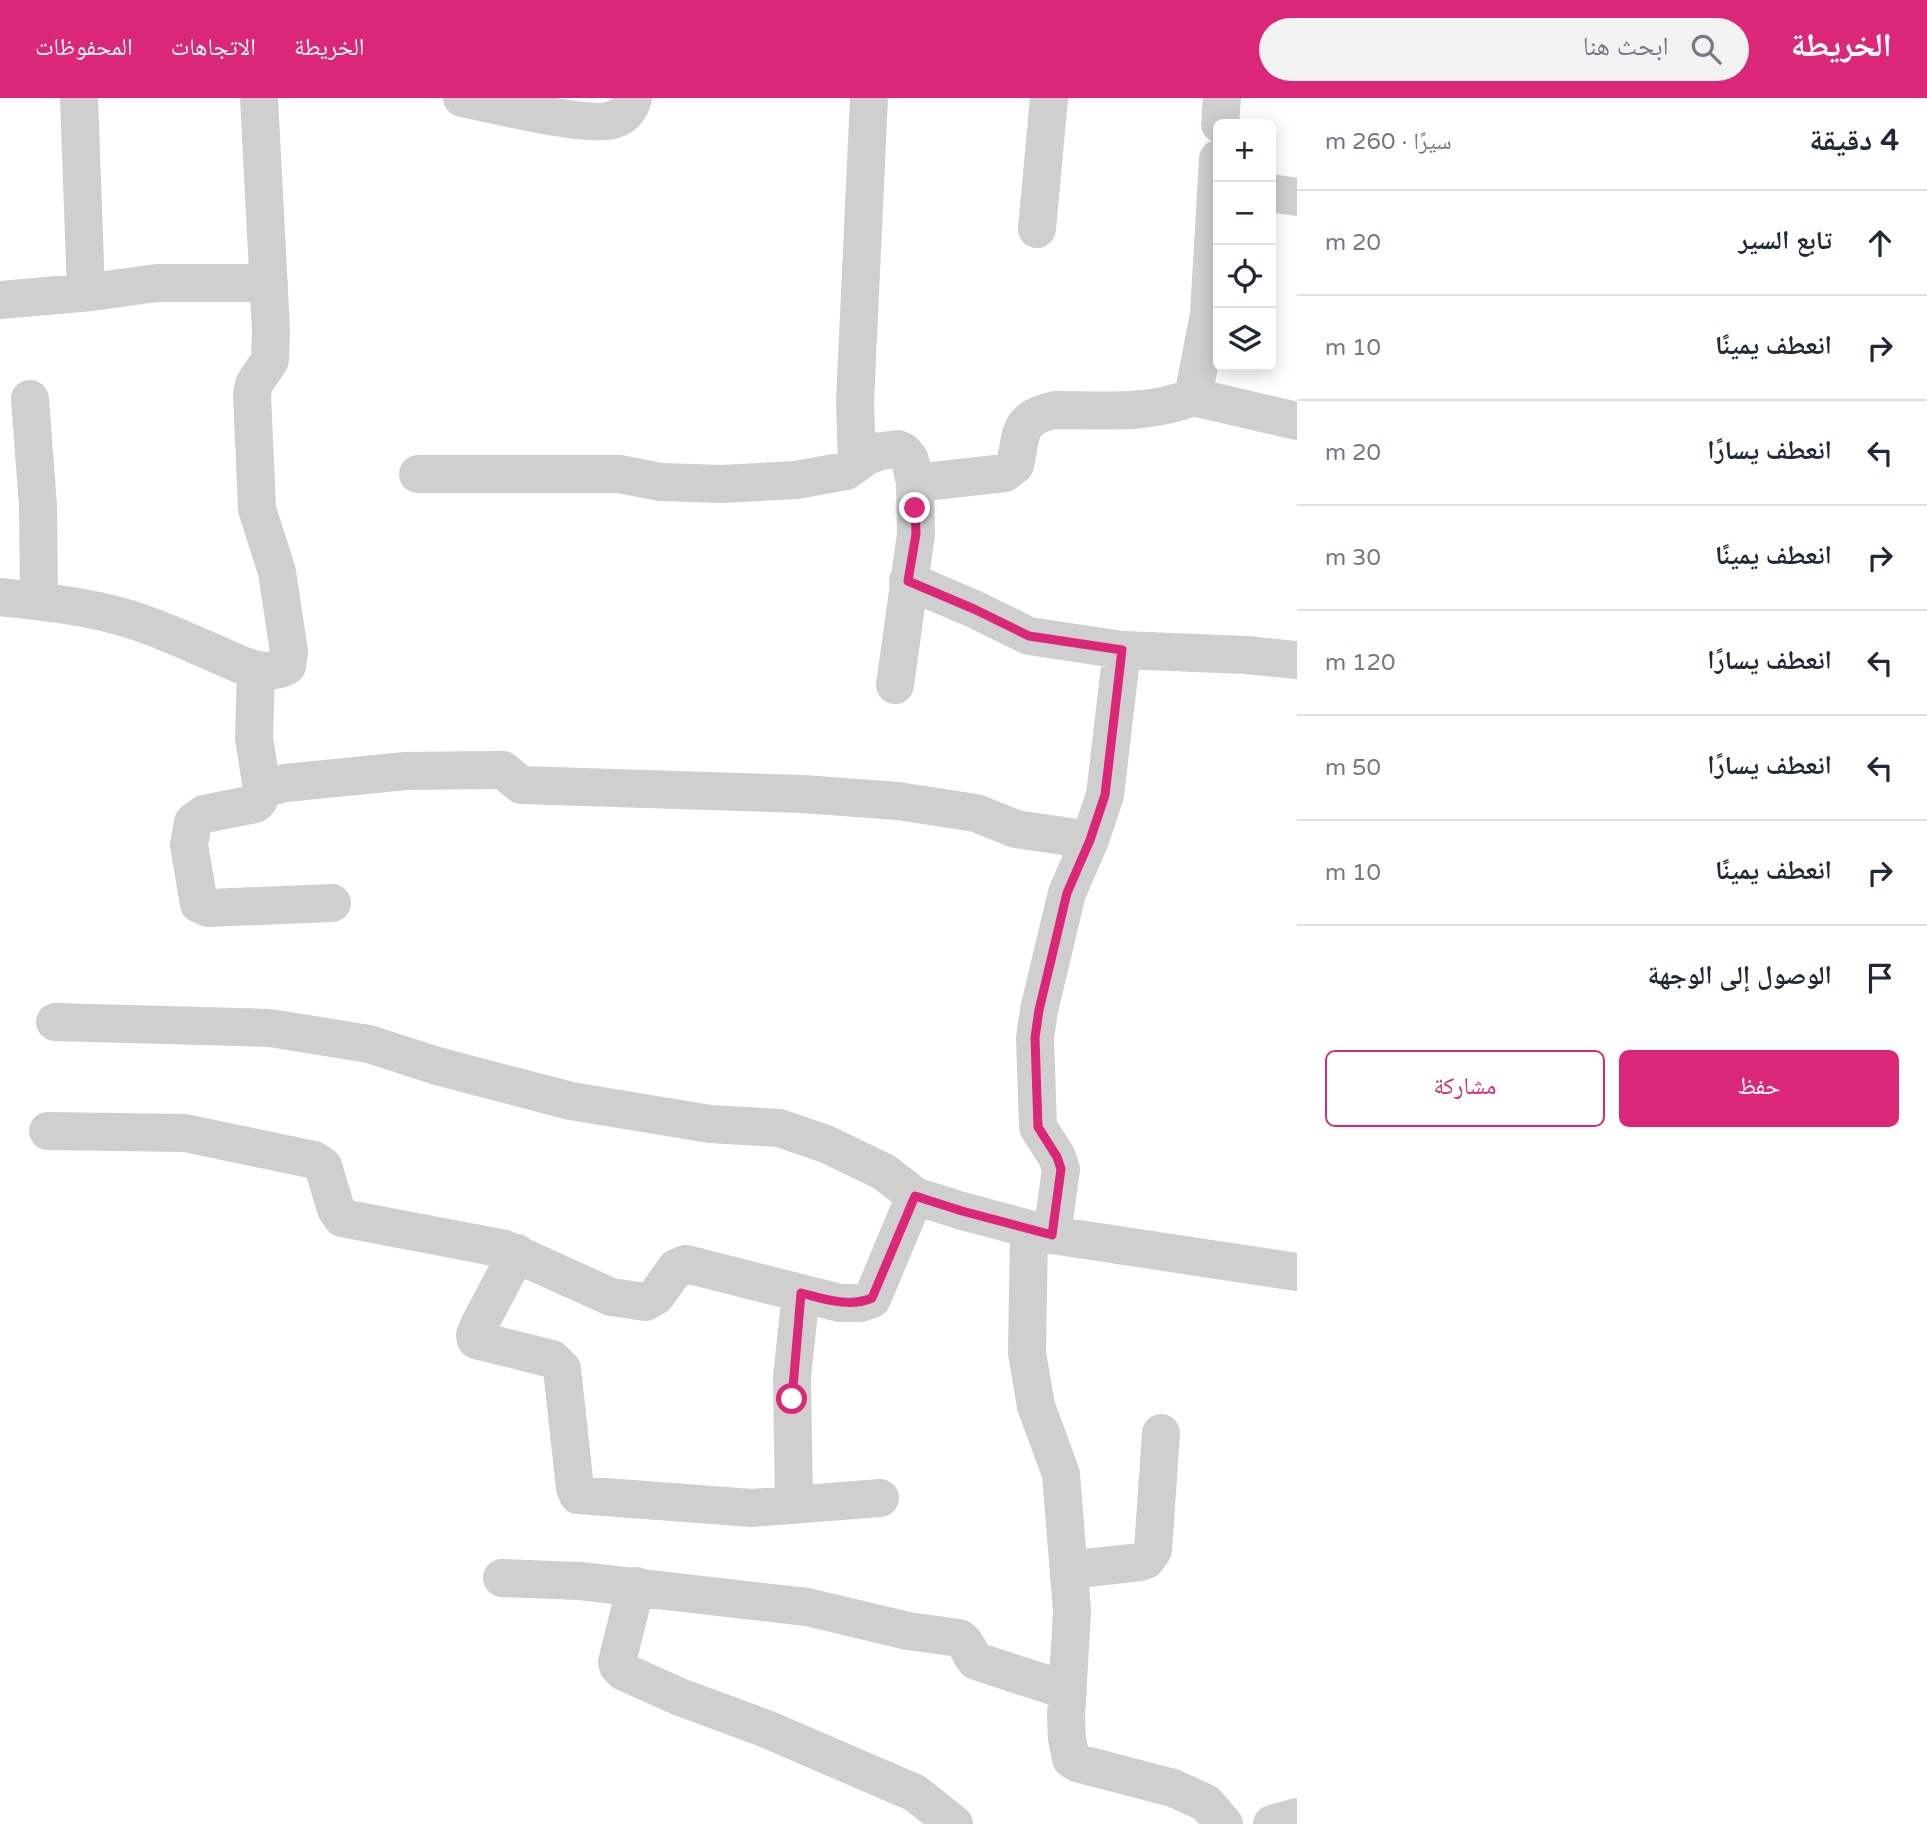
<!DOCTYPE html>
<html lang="ar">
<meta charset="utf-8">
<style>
body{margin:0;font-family:"Varela Round","Noto Naskh Arabic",sans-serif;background:#f2f2f3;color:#1f2937;direction:rtl}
.controls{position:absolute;right:21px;top:21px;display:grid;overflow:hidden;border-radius:10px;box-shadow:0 4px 18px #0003}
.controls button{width:63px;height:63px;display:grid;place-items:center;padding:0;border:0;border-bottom:2px solid #e0e1e3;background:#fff;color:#1f2937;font:35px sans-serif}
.stop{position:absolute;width:21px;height:21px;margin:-16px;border:5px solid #db2777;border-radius:50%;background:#fff}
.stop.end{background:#db2777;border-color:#fff;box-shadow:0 2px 7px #0008}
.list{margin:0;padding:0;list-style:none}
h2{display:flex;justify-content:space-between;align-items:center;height:91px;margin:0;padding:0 28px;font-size:30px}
h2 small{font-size:23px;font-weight:400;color:#747a83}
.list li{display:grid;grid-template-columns:46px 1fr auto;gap:21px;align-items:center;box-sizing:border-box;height:105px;padding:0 28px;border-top:2px solid #e0e1e3}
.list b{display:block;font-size:26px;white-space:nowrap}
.list em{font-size:23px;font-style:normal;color:#747a83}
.actions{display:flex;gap:14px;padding:21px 28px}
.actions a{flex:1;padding:16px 0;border:2px solid #db2777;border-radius:10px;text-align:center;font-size:24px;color:#db2777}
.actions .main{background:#db2777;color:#fff}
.icon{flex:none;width:38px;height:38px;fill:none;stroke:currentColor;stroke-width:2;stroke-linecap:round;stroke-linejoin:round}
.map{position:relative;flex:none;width:1297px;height:1726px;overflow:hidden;direction:ltr}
header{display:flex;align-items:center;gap:42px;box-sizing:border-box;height:98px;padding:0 35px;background:#db2777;color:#fff}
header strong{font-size:33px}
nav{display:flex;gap:38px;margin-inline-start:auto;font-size:24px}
.search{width:490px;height:63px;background:#f2f2f3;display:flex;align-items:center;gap:18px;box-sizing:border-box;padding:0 24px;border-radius:38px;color:#747a83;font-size:26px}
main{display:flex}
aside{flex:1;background:#fff}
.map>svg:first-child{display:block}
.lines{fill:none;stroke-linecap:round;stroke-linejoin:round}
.minor{stroke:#cfcfcf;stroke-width:38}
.route{stroke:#db2777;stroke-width:9}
</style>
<header>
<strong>الخريطة</strong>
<div class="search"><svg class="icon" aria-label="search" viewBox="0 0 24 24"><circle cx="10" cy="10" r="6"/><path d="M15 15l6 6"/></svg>ابحث هنا</div>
<nav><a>الخريطة</a><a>الاتجاهات</a><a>المحفوظات</a></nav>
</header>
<main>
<aside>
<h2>4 دقيقة<small>سيرًا · 260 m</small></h2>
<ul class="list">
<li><svg class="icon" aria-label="ahead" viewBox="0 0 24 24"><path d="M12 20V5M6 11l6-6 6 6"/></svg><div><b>تابع السير</b></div><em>20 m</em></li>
<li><svg class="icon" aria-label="right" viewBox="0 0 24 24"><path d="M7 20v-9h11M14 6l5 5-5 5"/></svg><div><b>انعطف يمينًا</b></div><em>10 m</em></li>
<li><svg class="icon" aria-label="left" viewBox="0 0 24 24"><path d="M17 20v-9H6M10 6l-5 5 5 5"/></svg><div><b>انعطف يسارًا</b></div><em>20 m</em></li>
<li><svg class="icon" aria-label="right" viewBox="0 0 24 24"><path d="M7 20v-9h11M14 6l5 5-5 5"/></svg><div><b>انعطف يمينًا</b></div><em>30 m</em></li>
<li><svg class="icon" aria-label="left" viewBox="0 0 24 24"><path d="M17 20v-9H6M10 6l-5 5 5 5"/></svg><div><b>انعطف يسارًا</b></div><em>120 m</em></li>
<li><svg class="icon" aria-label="left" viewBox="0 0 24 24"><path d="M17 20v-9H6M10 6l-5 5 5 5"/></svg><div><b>انعطف يسارًا</b></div><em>50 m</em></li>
<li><svg class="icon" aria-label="right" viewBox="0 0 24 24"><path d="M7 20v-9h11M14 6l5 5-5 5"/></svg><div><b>انعطف يمينًا</b></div><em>10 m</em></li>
<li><svg class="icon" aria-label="arrive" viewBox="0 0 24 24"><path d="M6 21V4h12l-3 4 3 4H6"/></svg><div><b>الوصول إلى الوجهة</b></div></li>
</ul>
<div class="actions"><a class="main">حفظ</a><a>مشاركة</a></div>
</aside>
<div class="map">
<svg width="1297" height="1726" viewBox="0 0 1297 1726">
<rect width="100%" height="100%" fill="#fff"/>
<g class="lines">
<path class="minor" d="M79,0L86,194
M462,0C492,6 589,30 612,22C624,19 630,11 633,0
M1220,26L1222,0
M1271,95L1297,99
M1037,131L1049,0
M0,202L91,194L157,185H269
M1193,299L1209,216L1218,61
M30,301L38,408L39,503
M857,365L855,304L869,0
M418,376H619L661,384L722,386L796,382L846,373L867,358L881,353L898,351L904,354L910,362L915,385L916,436L895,587
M915,385L1005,375L1015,367C1022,335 1017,320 1055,312C1102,312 1149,317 1193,299L1297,323
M908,483L974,511L1029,538L1122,552L1246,557L1297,562
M0,499C37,503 75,507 111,516C145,524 179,540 212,554C236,564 261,581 287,568L289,554L277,474L257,411L252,296L254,286L270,262L271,232L259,0
M256,573L254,640L262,691L285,685L405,673L493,672H503L521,687L803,696L898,703L976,715L1016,731L1090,742
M262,691L259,702L255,706L204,716L193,724L189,747L199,806L208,810L332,805
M55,924L270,930L369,946L437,968L571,1003L710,1026L779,1030L826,1046L884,1074L915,1098L962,1113L1052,1137L1297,1174
M48,1033L185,1035L314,1062L323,1068L336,1111L342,1120L505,1151L611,1199L645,1204L656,1198L676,1170L686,1166L840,1205H860L872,1201L915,1098
M1029,1131L1027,1255L1036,1308L1061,1376L1072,1513L1066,1619L1067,1640L1071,1661L1077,1665L1173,1690L1206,1705L1224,1726
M1052,1137L1061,1071L1057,1059L1038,1029L1035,940L1039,912L1067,795L1090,742L1105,697L1122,552
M517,1155L479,1227L475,1237L476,1242L552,1261L562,1271L575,1390L578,1397L752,1410L880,1400
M794,1407L792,1279L801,1195
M1069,1472L1140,1464L1146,1462L1153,1452L1161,1335
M502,1480L580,1483L807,1509L908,1533L959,1540C968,1545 969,1556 976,1563L1068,1593
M636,1488L617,1564L618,1568L624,1574L680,1599L764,1630L915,1695L954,1726
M1272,1726L1297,1719"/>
</g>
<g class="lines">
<path class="route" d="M792,1301L801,1195C825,1201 849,1210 872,1200L915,1098L962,1113L1052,1137L1061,1071L1057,1059L1038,1029L1035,940L1039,912L1067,795L1090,742L1105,697L1122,552L1029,538L974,511L908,483L916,436L915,410"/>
</g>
</svg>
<div class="controls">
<button>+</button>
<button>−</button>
<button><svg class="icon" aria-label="locate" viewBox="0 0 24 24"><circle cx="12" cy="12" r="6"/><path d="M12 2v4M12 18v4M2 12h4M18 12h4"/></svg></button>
<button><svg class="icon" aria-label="layers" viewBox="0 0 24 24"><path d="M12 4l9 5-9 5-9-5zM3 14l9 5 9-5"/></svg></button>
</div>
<div class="stop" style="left:792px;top:1301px"></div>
<div class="stop end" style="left:915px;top:410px"></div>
</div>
</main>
